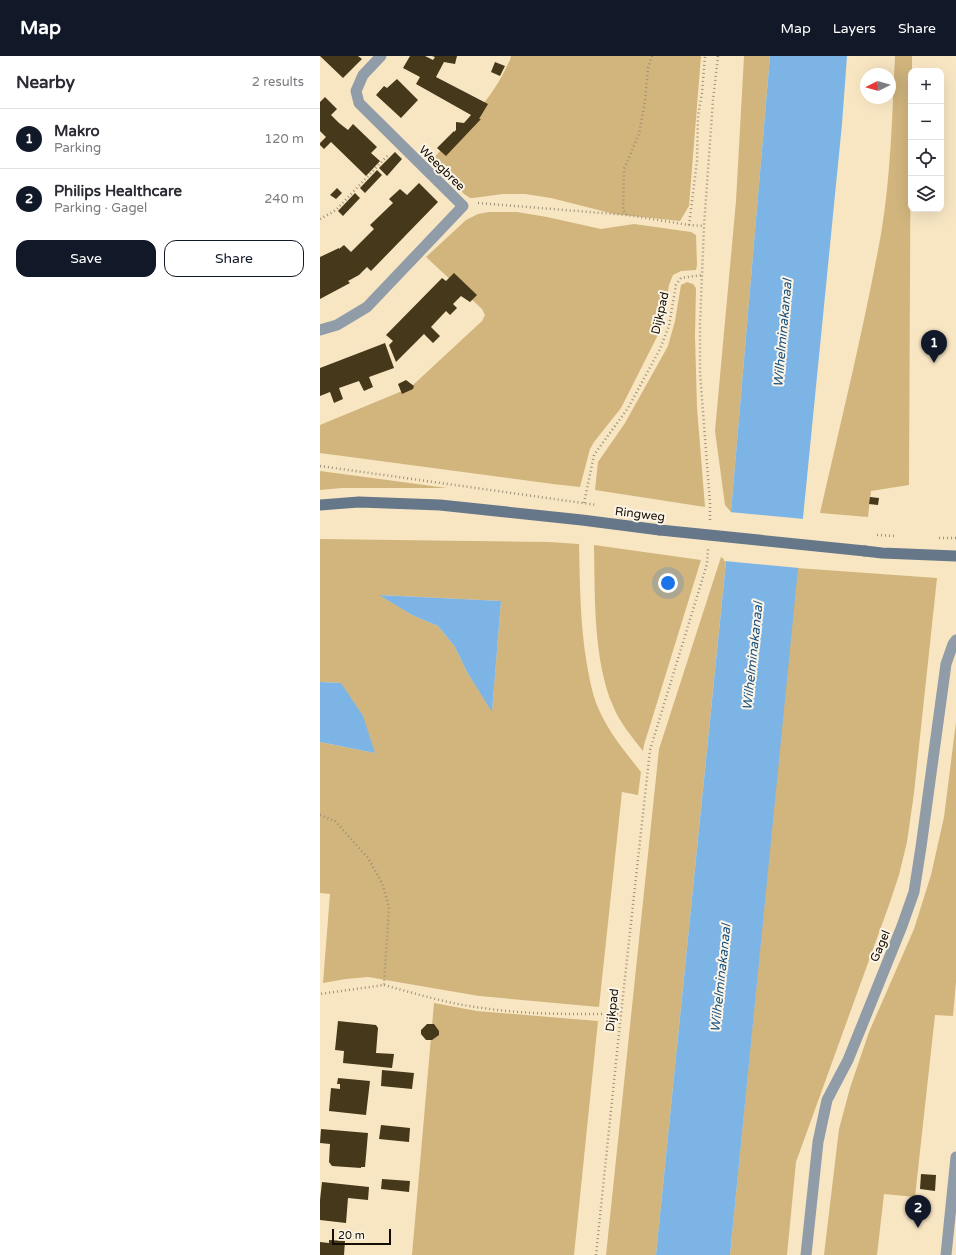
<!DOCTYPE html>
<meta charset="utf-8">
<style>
body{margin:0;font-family:"Varela Round",sans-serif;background:#f7f7f7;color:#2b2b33}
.controls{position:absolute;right:12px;top:12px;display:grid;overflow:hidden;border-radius:8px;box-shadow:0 4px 16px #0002}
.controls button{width:36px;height:36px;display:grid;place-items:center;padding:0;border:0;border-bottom:1px solid #e1e1e2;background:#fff;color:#2b2b33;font:20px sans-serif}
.compass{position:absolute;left:540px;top:12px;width:36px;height:36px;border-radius:50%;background:#fff;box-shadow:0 4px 16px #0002;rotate:264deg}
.scale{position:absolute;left:12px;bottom:10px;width:59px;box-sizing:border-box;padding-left:4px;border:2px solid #130d03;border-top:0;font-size:11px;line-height:14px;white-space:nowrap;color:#130d03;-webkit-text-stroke:3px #fcf5e7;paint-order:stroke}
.you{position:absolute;left:348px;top:527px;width:14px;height:14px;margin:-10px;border:3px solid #fff;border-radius:50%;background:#1a73e8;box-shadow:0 0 0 6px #1a73e833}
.badge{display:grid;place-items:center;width:26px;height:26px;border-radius:50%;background:#111827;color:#fff;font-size:13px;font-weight:700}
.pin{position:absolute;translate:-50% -33px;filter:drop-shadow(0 1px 2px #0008)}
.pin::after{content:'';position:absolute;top:21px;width:14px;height:12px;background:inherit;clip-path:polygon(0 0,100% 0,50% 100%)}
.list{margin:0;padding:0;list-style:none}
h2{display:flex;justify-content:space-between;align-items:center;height:52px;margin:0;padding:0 16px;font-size:17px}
h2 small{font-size:13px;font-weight:400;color:#7c7c81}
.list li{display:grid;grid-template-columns:26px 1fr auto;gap:12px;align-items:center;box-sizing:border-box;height:60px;padding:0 16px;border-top:1px solid #e1e1e2}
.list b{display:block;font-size:15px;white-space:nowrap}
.list p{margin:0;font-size:13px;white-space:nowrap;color:#7c7c81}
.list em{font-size:13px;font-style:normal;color:#7c7c81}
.actions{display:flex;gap:8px;padding:12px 16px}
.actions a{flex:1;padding:9px 0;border:1px solid #111827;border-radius:12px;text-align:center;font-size:14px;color:#111827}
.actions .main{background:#111827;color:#fff}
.icon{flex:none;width:22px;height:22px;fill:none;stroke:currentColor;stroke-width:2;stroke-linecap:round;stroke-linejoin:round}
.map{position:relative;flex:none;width:636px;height:1199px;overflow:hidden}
header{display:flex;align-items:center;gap:24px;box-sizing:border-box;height:56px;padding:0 20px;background:#111827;color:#fff}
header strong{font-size:19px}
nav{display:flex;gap:22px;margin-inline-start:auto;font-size:14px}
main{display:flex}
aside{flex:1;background:#fff}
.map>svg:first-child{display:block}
.green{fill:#d1b57d;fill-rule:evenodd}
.water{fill:#7cb4e5}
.pier{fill:#f8e6c3}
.building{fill:#46381a}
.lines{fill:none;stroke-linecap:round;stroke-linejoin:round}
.path{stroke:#9d9077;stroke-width:2.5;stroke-dasharray:1 3;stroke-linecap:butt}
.service{stroke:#909ca8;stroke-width:11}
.minor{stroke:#909ca8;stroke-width:11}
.secondary{stroke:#657788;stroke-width:11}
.secondary-bridge{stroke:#657788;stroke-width:11}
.labels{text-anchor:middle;stroke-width:4;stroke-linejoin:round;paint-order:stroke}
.street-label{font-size:12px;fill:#130d03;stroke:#fcf5e7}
.water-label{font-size:13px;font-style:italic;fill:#145180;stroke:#fcf5e7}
</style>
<header>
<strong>Map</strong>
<nav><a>Map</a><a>Layers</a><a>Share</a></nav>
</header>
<main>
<aside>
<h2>Nearby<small>2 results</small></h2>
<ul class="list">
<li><span class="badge">1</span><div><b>Makro</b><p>Parking</p></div><em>120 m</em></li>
<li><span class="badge">2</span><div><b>Philips Healthcare</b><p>Parking · Gagel</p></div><em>240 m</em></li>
</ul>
<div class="actions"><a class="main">Save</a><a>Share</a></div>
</aside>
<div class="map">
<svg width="636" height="1199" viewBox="0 0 636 1199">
<rect width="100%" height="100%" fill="#f8e6c3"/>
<path class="green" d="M191,0H381L369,150L360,165L294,158L231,142L205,138H183L153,142H150L144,138L111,105C136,77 169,48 185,14C187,9 190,6 191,0Z
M424,0H450L411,456L405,449L395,375L416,145Z
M575,0H592V15H591L589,429L551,435L548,461L500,457C521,365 544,272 561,178C571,120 572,59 575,0Z
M169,156H197L227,161L281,173L314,168L371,176L376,179L377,209L376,214L361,215L353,219L349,229L342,271L301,352L274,386L270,393L260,431L233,428L0,397V369L87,333L93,329L162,265L165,259L162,253L106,201L146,164L158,158Z
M367,226L373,228L376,232L375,280L377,352L385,451L275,434L278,406L305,367L348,290L355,265L361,229Z
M0,415L127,432H22L0,434Z
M0,483L229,486L259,488C260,529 260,569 267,609C270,625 273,642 280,656C290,678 306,697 321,716L318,739L302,736L279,951L159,940L48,921L26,923L3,927L10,838L0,837V686L55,697L21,627L0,626ZM60,539L181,545L172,655L147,616L135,591L118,570L92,559Z
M274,489L381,504L324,689L323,695C312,681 300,667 293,650C273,604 275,539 274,489Z
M401,501L406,505L336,1199H286L339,693Z
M477,512L617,522L594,737L587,786L579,819L569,849L476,1106L467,1199H410Z
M636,666V926L633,960L615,959L595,1141L564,1138L557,1199H504L519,1073L530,1032L549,976L594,873L611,819L624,761Z
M114,947L157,955L278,965L254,1199H92Z"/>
<path class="water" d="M450,0H527L522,68L410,1199H336L411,456Z
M59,539L181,545L172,656L147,616L135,591L118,570L92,559Z
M0,626L21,627L43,660L55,697L0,686Z"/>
<path class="pier" d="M409,456L484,463L479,512L404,505Z"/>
<path class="building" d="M0,0H38L42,3L23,22Z
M90,0H105L113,4L115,1L112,0H137L135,8L124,6L116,21L168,48L159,63H161L126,100L117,92L134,75V76L136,74V66L144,67L151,59L96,28L100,21L83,12Z
M175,6L185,10L180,20L171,16Z
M77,23L98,44L81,62L56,39L64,30L67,32Z
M5,41L17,53L11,59L19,67L28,74L33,68L57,91L51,97L60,105L46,120L11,86L4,93L0,89V87L6,81L0,75V46Z
M75,96L82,103L67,120L59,112Z
M57,114L62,119L45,137L40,132Z
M99,127L118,146L51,215L47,211L39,219L28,225L30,227L0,243V201L19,192V193L24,189L31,196L54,173L50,169L73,147L69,143L80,133L87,139Z
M17,132L22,137L16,143L10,139Z
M35,137L40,142L23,160L18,155Z
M134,217L157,239L150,246L141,240L133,248L137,252L130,259L126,255L111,271L120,280L113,287L104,278L76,306L69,289L73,285L66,279L122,222L126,225Z
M65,287L74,312L49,321L53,331L44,335L39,325L19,332L23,343L14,347L10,336L0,340V312Z
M86,324L94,330L93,333L82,338L78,328Z
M550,441L559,442L558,449L549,448Z
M18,965L56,969L58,972L56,997L74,998L72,1012L23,1007L24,995L15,994Z
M107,968H114L119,975V979L112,984H106L101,978V974Z
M62,1014L94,1017L92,1033L61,1030Z
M18,1022L50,1025L46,1059L9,1055L11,1032L20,1033V1028H17Z
M61,1069L90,1072L89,1086L59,1083Z
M1,1073L48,1077L45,1111H41V1112L12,1110L9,1106L10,1088L0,1087Z
M601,1118L616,1119L615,1135L600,1133Z
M62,1123L90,1125L89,1136L61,1133Z
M2,1126L49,1131L48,1144L28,1142L26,1167L0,1164V1144Z
M9,1184L25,1185L24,1199H0V1186L9,1187Z"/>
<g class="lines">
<path class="path" d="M158,147L307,159L369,169L384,170
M307,159L303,154L304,113L319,78L325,45L328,12L332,0
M0,163L16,154L69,98
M369,169L377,105L378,60L382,37L385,0
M0,410L277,449
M264,447L274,399L308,352L340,293L349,270L356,229L361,222L382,219
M390,464V447L380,317V268L384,170L393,44L398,0
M557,479L574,480
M619,482H636
M0,759L15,765L48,802L62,827L69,851L64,929L0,938
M64,929C97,938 129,948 163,952C208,959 255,958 301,958
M276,1199L301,958L330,694L387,508L388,493"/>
<path class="service" d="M626,1199L636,1101"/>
<path class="minor" d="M0,274L17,269L47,251L143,150L39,47L36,35L43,19L61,0
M486,1199L498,1086L507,1044L528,1004L582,870L594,836L601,791L626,608L633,588L636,584"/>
<path class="secondary" d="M0,449L39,446L120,449L262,464L340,474
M545,495L562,497L636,500"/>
<path class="secondary-bridge" d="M340,474L545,495"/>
</g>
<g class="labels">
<g class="street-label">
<text transform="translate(122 112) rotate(44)" y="4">Weegbree</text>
<text transform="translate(340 257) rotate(-77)" y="4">Dijkpad</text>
<text transform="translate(320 458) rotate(7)" y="4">Ringweg</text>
<text transform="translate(560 890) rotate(-67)" y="4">Gagel</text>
<text transform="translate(292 954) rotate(-84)" y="4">Dijkpad</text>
</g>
<g class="water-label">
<text transform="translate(462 277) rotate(-85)" y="5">Wilhelminakanaal</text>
<text transform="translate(432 600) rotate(-84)" y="5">Wilhelminakanaal</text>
<text transform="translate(400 922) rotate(-84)" y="5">Wilhelminakanaal</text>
</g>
</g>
</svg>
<div class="controls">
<button>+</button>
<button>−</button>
<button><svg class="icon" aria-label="locate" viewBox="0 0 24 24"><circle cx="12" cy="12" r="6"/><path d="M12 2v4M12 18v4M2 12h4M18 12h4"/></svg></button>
<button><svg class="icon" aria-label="layers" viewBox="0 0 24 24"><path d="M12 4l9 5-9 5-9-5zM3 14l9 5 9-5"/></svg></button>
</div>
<svg class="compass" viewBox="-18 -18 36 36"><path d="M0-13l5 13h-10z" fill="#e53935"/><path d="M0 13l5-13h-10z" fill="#7c7c81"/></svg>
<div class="scale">20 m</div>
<div class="you"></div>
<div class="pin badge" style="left:614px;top:307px">1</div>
<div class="pin badge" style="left:598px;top:1172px">2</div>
</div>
</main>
